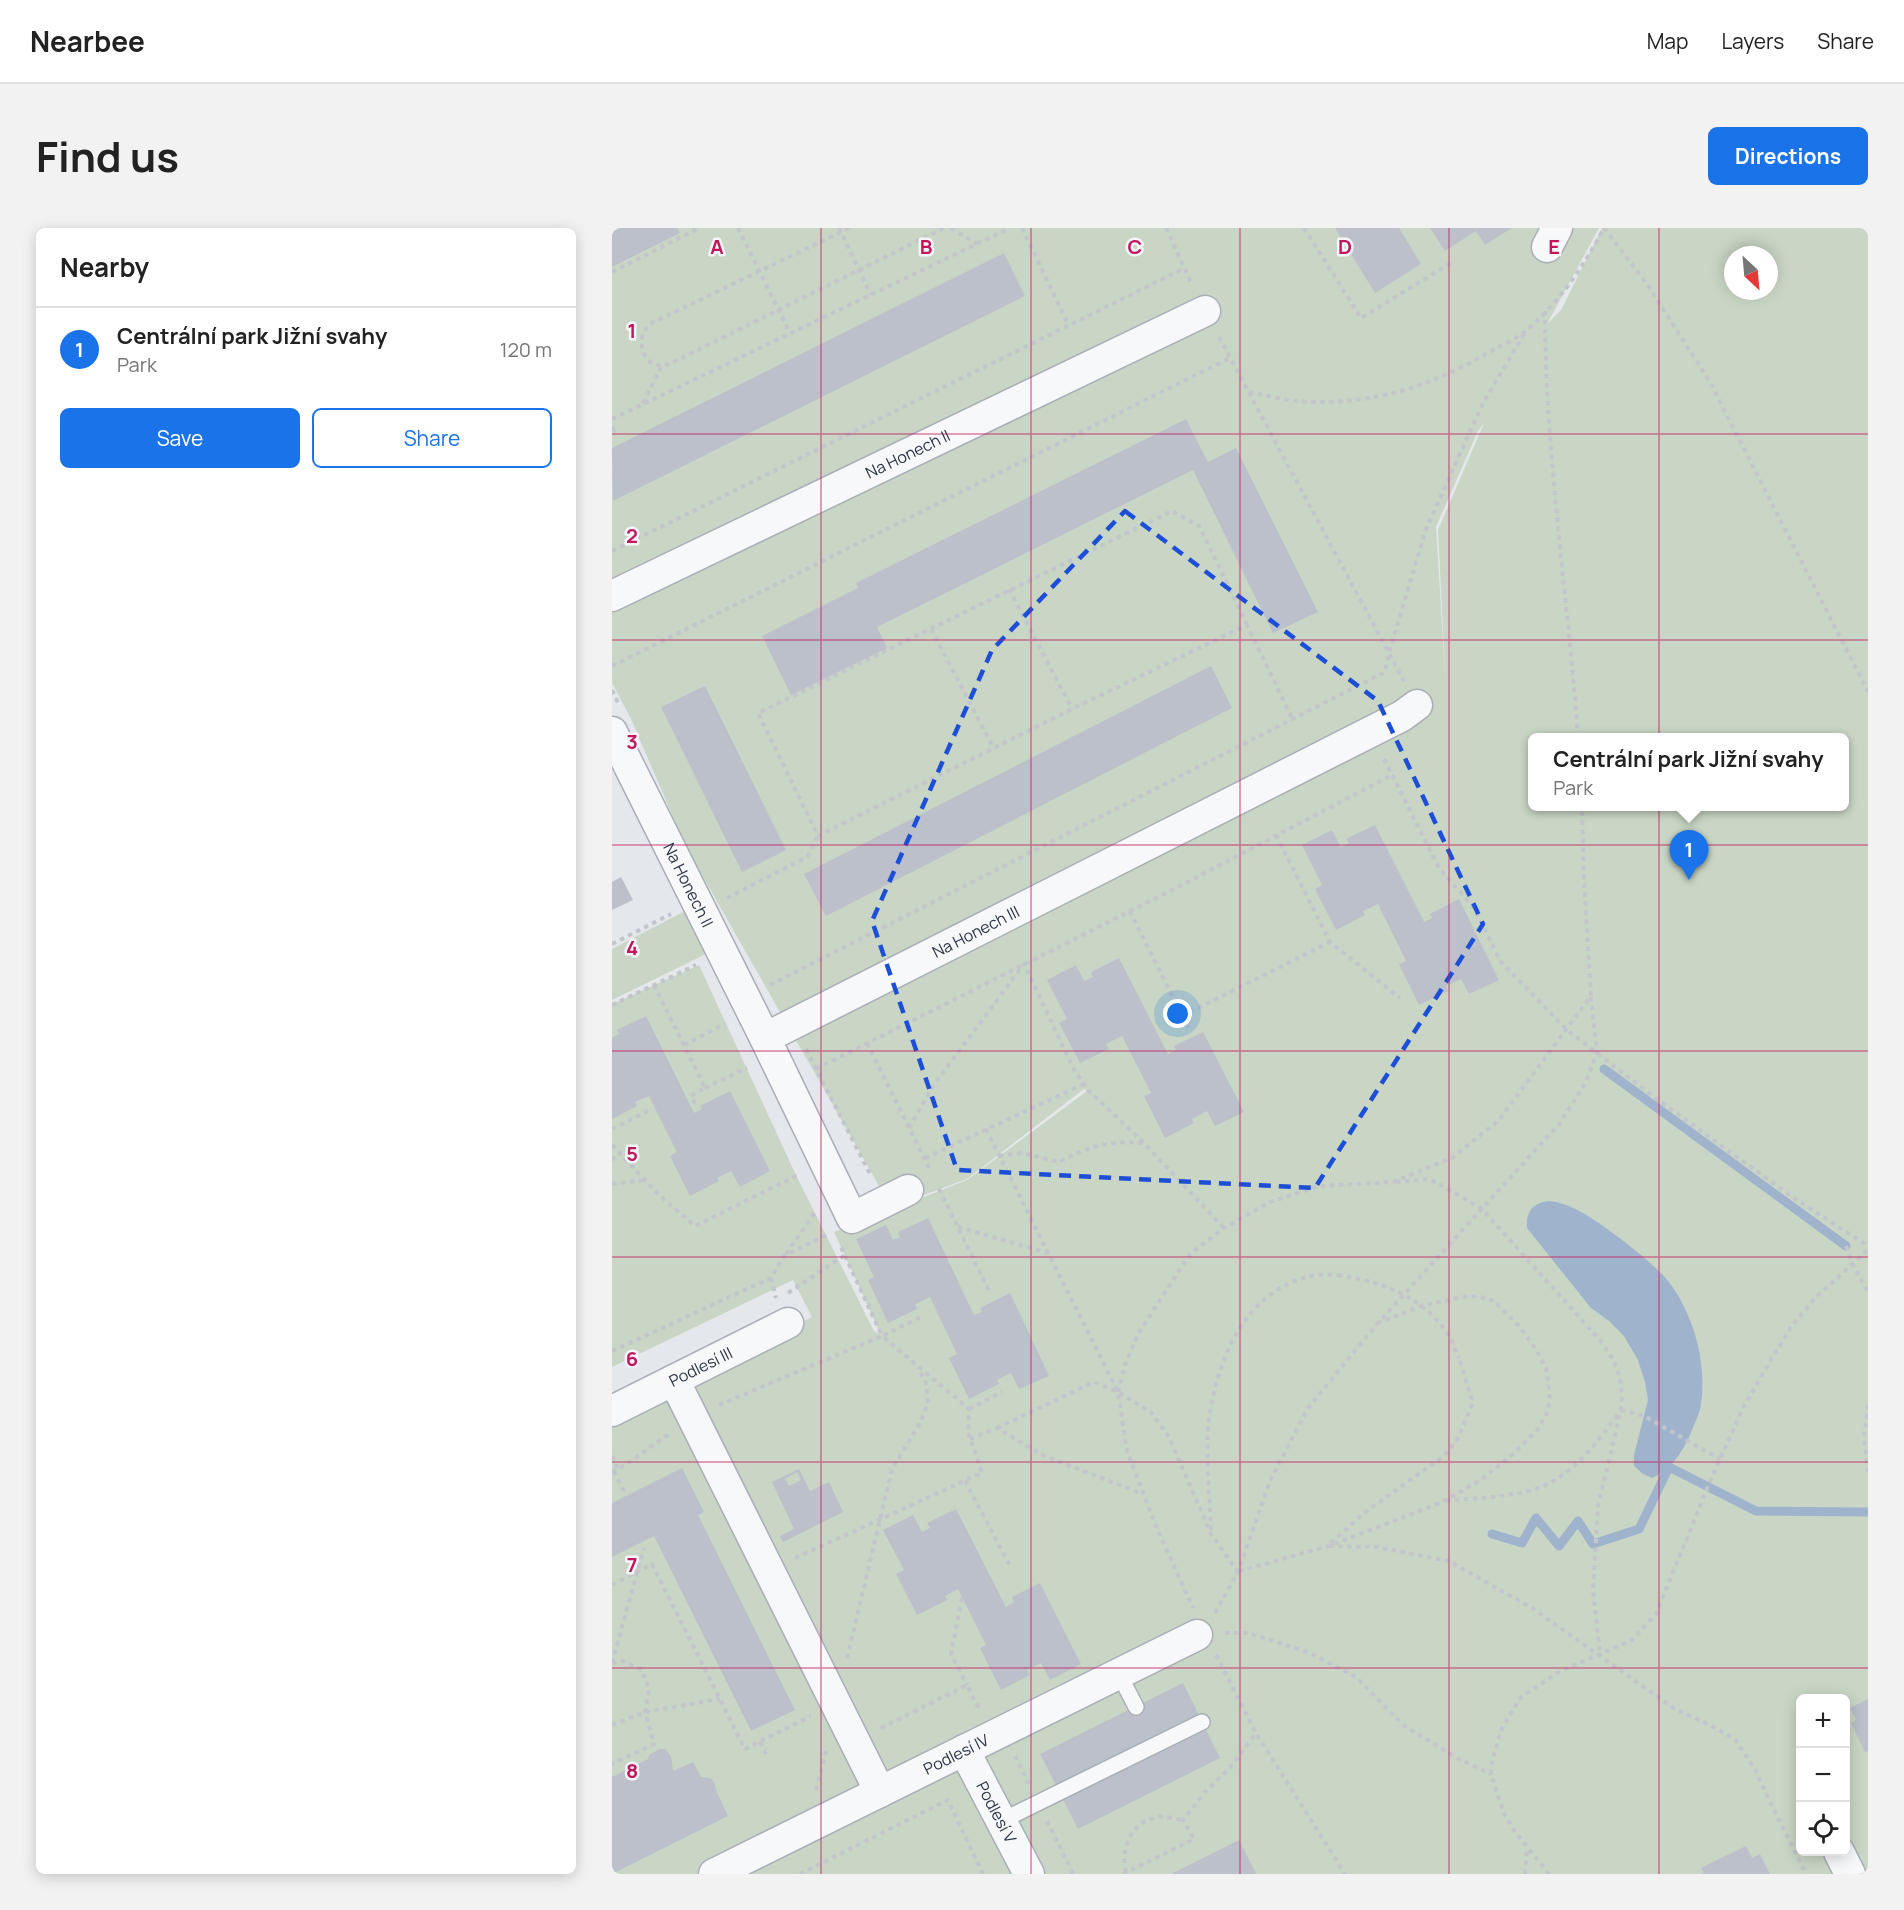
<!DOCTYPE html>
<meta charset="utf-8">
<style>
body{margin:0;font-family:Manrope,sans-serif;background:#f2f2f2;color:#222}
.controls{position:absolute;right:18px;bottom:18px;display:grid;overflow:hidden;border-radius:9px;box-shadow:0 3px 15px #0003}
.controls button{width:54px;height:54px;display:grid;place-items:center;padding:0;border:0;border-bottom:2px solid #e0e0e0;background:#fff;color:#222;font:30px sans-serif}
.compass{position:absolute;left:1112px;top:18px;width:54px;height:54px;border-radius:50%;background:#fff;box-shadow:0 3px 15px #0003;rotate:154deg}
.you{position:absolute;left:566px;top:786px;width:21px;height:21px;margin:-15px;border:4px solid #fff;border-radius:50%;background:#1a73e8;box-shadow:0 0 0 9px #1a73e833}
.badge{display:grid;place-items:center;width:39px;height:39px;border-radius:50%;background:#1a73e8;color:#fff;font-size:20px;font-weight:700}
.pin{position:absolute;translate:-50% -50px;filter:drop-shadow(0 2px 3px #0008)}
.pin::after{content:'';position:absolute;top:32px;width:21px;height:18px;background:inherit;clip-path:polygon(0 0,100% 0,50% 100%)}
.popup{position:absolute;left:916px;top:505px;width:321px;height:78px;box-sizing:border-box;display:grid;place-content:center;border-radius:9px;background:#fff;filter:drop-shadow(0 2px 4px #0005);font-size:20px;white-space:nowrap;color:#767676}
.popup b{font-size:22px;color:#222}
.popup::after{content:'';position:absolute;left:50%;top:100%;margin-left:-12px;border:12px solid transparent;border-top-color:#fff}
.list{margin:0;padding:0;list-style:none}
h2{display:flex;justify-content:space-between;align-items:center;height:78px;margin:0;padding:0 24px;font-size:26px}
h2 small{font-size:20px;font-weight:400;color:#767676}
.list li{display:grid;grid-template-columns:39px 1fr auto;gap:18px;align-items:center;box-sizing:border-box;height:84px;padding:0 24px;border-top:2px solid #e0e0e0}
.list b{display:block;font-size:22px;white-space:nowrap}
.list p{margin:0;font-size:20px;white-space:nowrap;color:#767676}
.list em{font-size:20px;font-style:normal;color:#767676}
.actions{display:flex;gap:12px;padding:18px 24px}
.actions a{flex:1;padding:14px 0;border:2px solid #1a73e8;border-radius:9px;text-align:center;font-size:21px;color:#1a73e8}
.actions .main{background:#1a73e8;color:#fff}
.icon{flex:none;width:33px;height:33px;fill:none;stroke:currentColor;stroke-width:2;stroke-linecap:round;stroke-linejoin:round}
.map{position:relative;flex:none;width:1256px;height:1646px;overflow:hidden;border-radius:9px}
header{display:flex;align-items:center;gap:36px;box-sizing:border-box;height:84px;padding:0 30px;background:#fff;border-bottom:2px solid #e0e0e0}
header strong{font-size:28px}
nav{display:flex;gap:33px;margin-inline-start:auto;font-size:21px}
.intro{display:flex;align-items:center;justify-content:space-between;box-sizing:border-box;height:144px;padding:0 36px}
h1{margin:0;font-size:42px}
.button{padding:15px 27px;border-radius:9px;background:#1a73e8;color:#fff;font-size:21px;font-weight:700}
main{display:flex;gap:36px;padding:0 36px}
aside{flex:1;background:#fff;border-radius:9px;box-shadow:0 3px 15px #0003}
.map>svg:first-child{display:block}
.green{fill:#c9d6c5;fill-rule:evenodd}
.water{fill:#9fb4cc}
.lines{fill:none;stroke-linecap:round;stroke-linejoin:round}
.stream{stroke:#9fb4cc;stroke-width:9}
.building{fill:#bbc0ca;fill-rule:evenodd}
.service-casing{stroke:#a9aeb7;stroke-width:18}
.minor-casing{stroke:#a9aeb7;stroke-width:33}
.path{stroke:#c2c5cb;stroke-width:4;stroke-dasharray:4.5 4.5;stroke-linecap:butt}
.service{stroke:#f7f8fa;stroke-width:15}
.minor{stroke:#f7f8fa;stroke-width:30}
.path-bridge{stroke:#c2c5cb;stroke-width:4;stroke-dasharray:4.5 4.5;stroke-linecap:butt}
.marked{fill:none;stroke:#1d4ed8;stroke-width:4.5;stroke-dasharray:12 8;stroke-linejoin:round}
.grid{fill:none;stroke:#c2185b;stroke-width:1.5;stroke-opacity:0.55}
.labels{text-anchor:middle;stroke-width:5;stroke-linejoin:round;paint-order:stroke}
.street-label{font-size:16px;fill:#2b3445;stroke:#f4f6f9}
.grid-label{font-size:20px;text-anchor:middle;font-weight:bold;fill:#c2185b;stroke:#f4f6f9;stroke-width:5;stroke-linejoin:round;paint-order:stroke}
</style>
<header>
<strong>Nearbee</strong>
<nav><a>Map</a><a>Layers</a><a>Share</a></nav>
</header>
<div class="intro"><h1>Find us</h1><a class="button">Directions</a></div>
<main>
<aside>
<h2>Nearby<small></small></h2>
<ul class="list">
<li><span class="badge">1</span><div><b>Centrální park Jižní svahy</b><p>Park</p></div><em>120 m</em></li>
</ul>
<div class="actions"><a class="main">Save</a><a>Share</a></div>
</aside>
<div class="map">
<svg width="1256" height="1646" viewBox="0 0 1256 1646">
<rect width="100%" height="100%" fill="#e4e7ec"/>
<path class="green" d="M0,0H987L935,96L949,82L990,0H1256V1646H0V1187L200,1089L181,1052L0,1139V776L87,737L183,945L262,1103L269,1107L222,1004L355,952L475,863L472,861L355,951L279,979L74,619L19,491L0,455ZM1121,27H1157V63H1121ZM872,195L826,302L834,461L824,299L866,203ZM921,510H1233V578H921ZM1188,1470H1234V1624H1188Z
M73,683L94,726L0,772V721Z"/>
<path class="water" d="M937,973C959,975 980,990 998,1003C1016,1016 1043,1037 1057,1054C1082,1088 1095,1134 1089,1176C1088,1185 1083,1194 1080,1202C1072,1222 1060,1241 1040,1250L1031,1246L1022,1238V1227L1036,1172L1033,1154L1026,1132L1012,1108L997,1093L979,1080L915,1000C914,984 920,975 937,973Z"/>
<g class="lines">
<path class="stream" d="M992,841L1234,1018
M880,1306L910,1315L924,1290L947,1318L966,1293L981,1316L1027,1301L1057,1239L1144,1283L1256,1284"/>
</g>
<path class="building" d="M0,0H65L68,5L0,39Z
M723,0H787L809,36L763,65Z
M818,0H900L873,17L864,3L833,23Z
M392,25L413,68L1,273L0,220Z
M574,191L596,234L624,220L706,384L661,405L581,242L265,399L275,420L179,467L150,408L246,360L244,355Z
M599,438L620,480L214,688L192,646Z
M93,458L174,622L130,644L49,479Z
M763,597L812,694L820,690L818,686L847,671L887,752L857,766L849,751L834,758L836,763L807,777L787,736L794,733L766,676L751,683L753,687L724,702L703,661L710,657L690,617L720,602L729,619L737,615L734,611Z
M9,649L21,672L0,682V654Z
M507,730L556,826L564,822L562,818L591,804L632,884L603,898L595,883L580,891L582,895L553,910L532,868L539,865L510,808L494,816L497,821L468,835L447,795L455,791L435,752L464,737L472,753L481,749L479,744Z
M34,788L82,885L90,881L88,878L118,863L158,943L128,959L119,943L105,950L107,953L78,968L58,928L65,924L37,868L23,874L25,878L0,891V810L7,806L5,802Z
M316,990L362,1087L370,1084L368,1080L398,1065L437,1148L407,1161L399,1145L385,1152L387,1156L357,1171L337,1130L345,1126L318,1069L303,1076L305,1081L276,1095L256,1052L262,1049L244,1011L274,997L281,1012L288,1009L286,1004Z
M70,1240L92,1284L86,1287L183,1482L139,1503L42,1308L0,1329V1275Z
M187,1241L198,1263L217,1254L231,1284L171,1314L168,1308L182,1301L160,1254ZM185,1244L189,1252L177,1258L173,1251Z
M344,1281L394,1379L402,1374L400,1369L428,1355L469,1436L438,1452L429,1435L415,1442L418,1447L389,1462L368,1420L374,1417L346,1361L333,1368L335,1372L305,1387L284,1346L292,1342L271,1302L301,1287L310,1304L318,1300L315,1295Z
M571,1455L608,1530L466,1601L428,1526Z
M1256,1471V1523L1253,1524L1239,1495L1244,1492L1238,1480Z
M47,1521H53L59,1528L61,1543L81,1534L89,1549L98,1550L102,1554L104,1562L116,1588L0,1646V1549L36,1531L37,1527Z
M627,1612L644,1646H559Z
M1134,1618L1140,1630L1148,1626L1158,1646H1092L1089,1640Z"/>
<g class="lines">
<defs>
<path id="service" d="M507,1446L524,1479
M389,1593L590,1494"/>
<g id="minor">
<path d="M935,19L945,0"/>
<path id="s1" d="M0,368L593,83"/>
<path id="s2" d="M0,504L153,810L240,990L296,962"/>
<path id="s3" d="M153,810L790,488L805,477"/>
<path d="M62,1152L268,1564"/>
<path id="s4" d="M0,1183L176,1095"/>
<path id="s5" d="M352,1522L417,1646"/>
<path d="M1227,1624L1238,1646"/>
<path id="s6" d="M102,1646L585,1407"/>
</g>
</defs>
<use href="#service" class="service-casing"/>
<use href="#minor" class="minor-casing"/>
<path class="path" d="M126,0L178,105
M227,0L259,67
M237,0L40,95C19,109 32,145 57,136L332,0
M339,0L365,16
M410,0L456,96
M554,0L580,57
M692,0L749,90L839,35
M992,0L1035,56L1098,154L1256,464
M0,44L87,0
M933,83C933,226 956,367 966,510
M607,109L792,453
M637,164C657,168 679,174 700,174C770,175 821,157 881,122C892,116 906,110 916,101C948,73 972,38 992,0
M31,175L49,139
M0,191L398,0
M0,199L2,203L0,204
M0,323L571,41
M397,361L460,481
M635,397L587,298L560,283L146,485L206,608L460,481L635,397L680,490
M319,401L382,521
M0,438L618,130
M0,462L6,475
M772,531L827,640L862,680L889,734L954,801L1042,869L1182,970L1256,1018
M664,607L718,714L788,770
M115,670L195,629L206,608
M518,683L578,803
M0,716L59,686
M42,757L93,860L79,868L85,879
M158,757L773,444L777,425L814,301L871,175L914,103
M0,777L84,737
M570,788L718,714
M255,815L317,940
M72,817L113,796
M194,821L259,948
M204,841L566,659L780,547
M93,860L135,840
M297,900L321,858L412,736L462,842L476,862L532,915L612,1000
M0,901L38,882
M374,901L506,1164L515,1223L544,1298L581,1380
M0,917L46,966L83,998L188,946
M387,928L410,925L447,934C474,919 500,912 531,915
M313,930L472,856
M0,932L7,925
M784,954L818,951L869,980L987,1111C1005,1135 1012,1151 1009,1182L986,1278L981,1362L988,1426
M0,956L33,952
M327,961L377,1063
M346,999L436,1025
M1234,1018L1240,1035L1256,1064
M174,1026L204,983
M159,1050L164,1070
M176,1065L233,1027
M0,1123L159,1050L173,1027L217,1006
M506,1164L513,1137L526,1106L578,1026L612,1000L658,974L707,958L781,954L840,930L887,892L979,768L972,652L970,578
M107,1177L270,1108L228,1017
M1256,1177L1252,1208L1256,1246
M357,1181L390,1164
M1009,1182L1032,1188L1108,1231
M385,1200L482,1154L506,1164L540,1185L557,1209L599,1306L626,1344
M358,1211L385,1200L432,1228L531,1266
M0,1228L6,1241
M2,1243L13,1265
M0,1244L15,1236L57,1206
M353,1253L399,1340
M834,1273C860,1270 887,1270 913,1264C955,1255 983,1218 1007,1185
M599,1302C598,1271 594,1231 596,1201C602,1139 629,1067 694,1049C704,1046 716,1047 726,1047
M719,1315L752,1285L832,1228L845,1212L861,1175L847,1130
M717,1318L765,1319L837,1333L920,1380L1063,1481L1096,1496L1123,1511L1144,1543L1156,1570L1194,1646
M183,1330L370,1245L356,1204L357,1181L270,1108L311,1088
M627,1343L717,1318L830,1274L870,1251L900,1227L926,1201L936,1183L938,1165L934,1140L923,1120L907,1098L882,1073L865,1068L850,1069L809,1078L766,1095
M0,1357L40,1336L133,1521L199,1488
M350,1370L339,1426L355,1457
M603,1385L626,1344L658,1253L696,1180L765,1096L948,895L974,854L985,824L979,769
M613,1405H636L696,1424L744,1449L791,1497L845,1530L879,1546
M604,1427L644,1505L733,1646
M235,1430L280,1241L308,1195L316,1175L314,1155L306,1140
M0,1435L11,1433L30,1442L37,1462L33,1484L42,1516L0,1536
M0,1435L32,1320
M0,1497L33,1484L108,1471
M269,1500L355,1457L368,1482
M148,1514L154,1526
M403,1528L417,1556
M204,1562L214,1523
M435,1593L461,1646
M514,1644C508,1620 519,1593 547,1589C554,1588 564,1591 571,1592
M188,1646L336,1572L371,1646
M511,1646L582,1611L571,1592L593,1564L618,1540L644,1505
M913,1646L915,1620
M937,1646L904,1605L892,1586L879,1546L880,1533L890,1500L908,1470L947,1444L1020,1412L1044,1386L1099,1251L1131,1180L1160,1130L1179,1099L1203,1070L1256,1022"/>
<use href="#service" class="service"/>
<use href="#minor" class="minor"/>
<path class="path-bridge" d="M726,1047C768,1053 810,1068 835,1105C840,1112 843,1122 847,1130"/>
</g>
<path class="marked" d="M513,283L766,473L871,696L703,960L345,942L260,693L380,422Z"/>
<path class="grid" d="M209,0V1646M419,0V1646M628,0V1646M837,0V1646M1047,0V1646M0,206H1256M0,412H1256M0,617H1256M0,823H1256M0,1029H1256M0,1234H1256M0,1440H1256"/>
<g class="labels">
<g class="street-label">
<text dy="6" stroke="none"><textPath href="#s1" startOffset="328">Na Honech II</textPath></text>
<text dy="6" stroke="none"><textPath href="#s2" startOffset="171">Na Honech II</textPath></text>
<text dy="6" stroke="none"><textPath href="#s3" startOffset="236">Na Honech III</textPath></text>
<text dy="6" stroke="none"><textPath href="#s4" startOffset="99">Podlesí III</textPath></text>
<text dy="6" stroke="none"><textPath href="#s6" startOffset="270">Podlesí IV</textPath></text>
<text dy="6" stroke="none"><textPath href="#s5" startOffset="70">Podlesí V</textPath></text>
</g>
</g>
<g class="grid-label">
<text x="105" y="26">A</text>
<text x="314" y="26">B</text>
<text x="523" y="26">C</text>
<text x="733" y="26">D</text>
<text x="942" y="26">E</text>
<text x="20" y="110">1</text>
<text x="20" y="315">2</text>
<text x="20" y="521">3</text>
<text x="20" y="727">4</text>
<text x="20" y="933">5</text>
<text x="20" y="1138">6</text>
<text x="20" y="1344">7</text>
<text x="20" y="1550">8</text>
</g>
</svg>
<div class="controls">
<button>+</button>
<button>−</button>
<button><svg class="icon" aria-label="locate" viewBox="0 0 24 24"><circle cx="12" cy="12" r="6"/><path d="M12 2v4M12 18v4M2 12h4M18 12h4"/></svg></button>
</div>
<svg class="compass" viewBox="-18 -18 36 36"><path d="M0-13l5 13h-10z" fill="#e53935"/><path d="M0 13l5-13h-10z" fill="#767676"/></svg>
<div class="you"></div>
<div class="pin badge" style="left:1077px;top:652px">1</div>
<div class="popup"><b>Centrální park Jižní svahy</b>Park</div>
</div>
</main>
